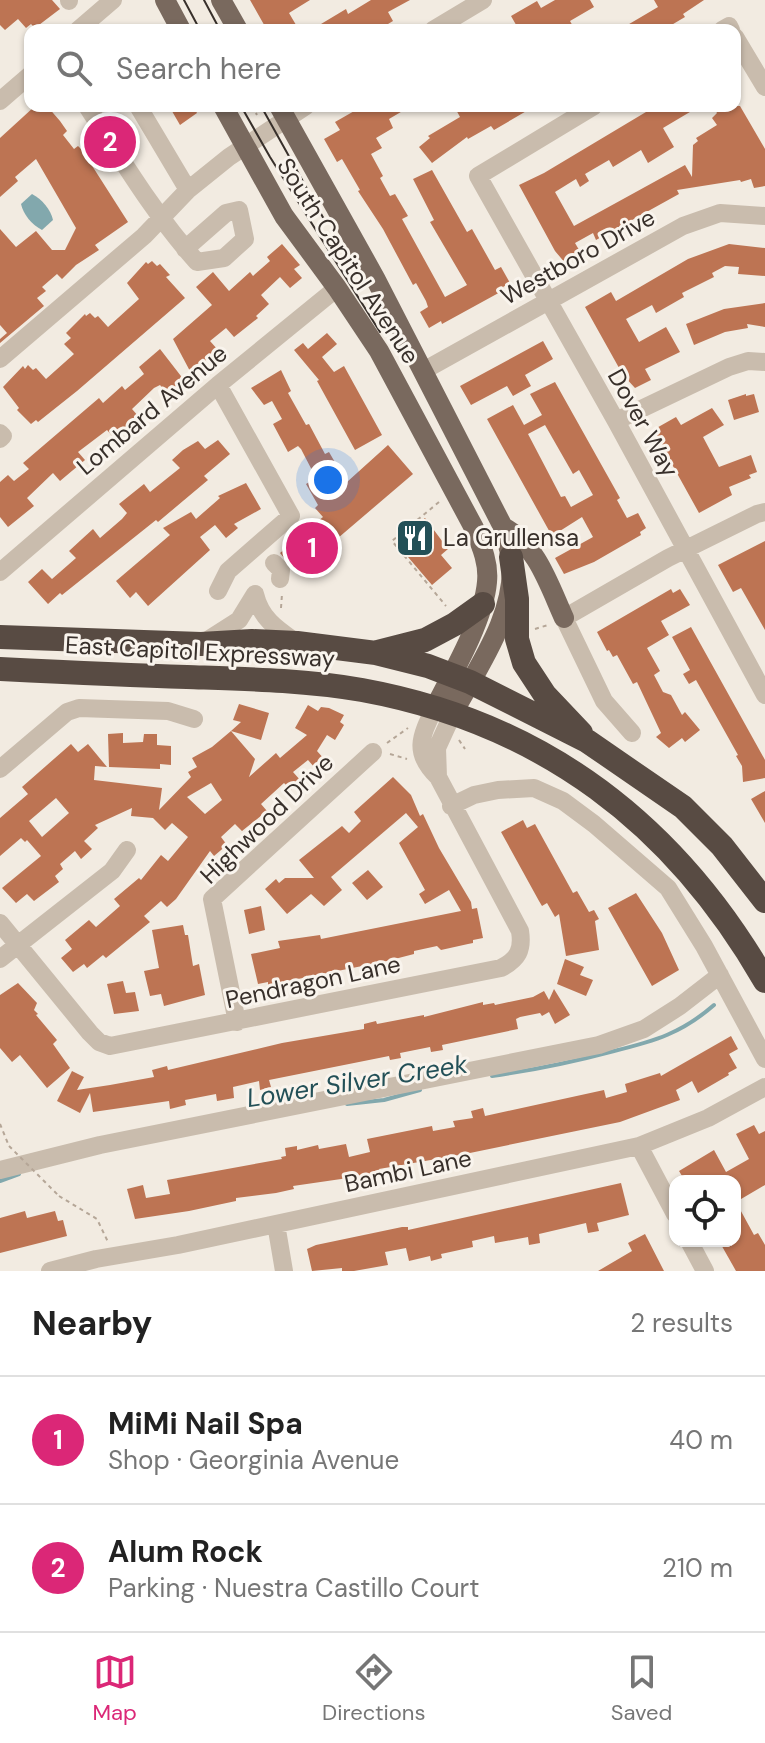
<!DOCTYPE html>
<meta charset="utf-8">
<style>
body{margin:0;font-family:"DM Sans",sans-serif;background:#f6f6f6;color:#222}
.controls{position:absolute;right:24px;bottom:24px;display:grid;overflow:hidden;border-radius:16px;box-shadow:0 2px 6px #0004}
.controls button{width:72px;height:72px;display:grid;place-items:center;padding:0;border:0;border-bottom:2px solid #e0e0e0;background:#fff;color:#222;font:40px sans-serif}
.you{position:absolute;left:328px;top:480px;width:28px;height:28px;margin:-20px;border:6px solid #fff;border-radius:50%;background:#1a73e8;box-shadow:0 0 0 12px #1a73e833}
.badge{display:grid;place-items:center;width:52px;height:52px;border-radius:50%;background:#db2777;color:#fff;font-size:26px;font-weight:700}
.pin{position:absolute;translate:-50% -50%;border:4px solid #fff;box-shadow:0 2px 8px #0006}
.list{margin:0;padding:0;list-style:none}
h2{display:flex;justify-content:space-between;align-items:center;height:104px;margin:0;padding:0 32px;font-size:34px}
h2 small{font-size:26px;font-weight:400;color:#767676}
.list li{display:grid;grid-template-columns:52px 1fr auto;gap:24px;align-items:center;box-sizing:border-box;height:128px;padding:0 32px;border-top:2px solid #e0e0e0}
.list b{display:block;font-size:30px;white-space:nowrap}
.list p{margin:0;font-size:26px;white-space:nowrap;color:#767676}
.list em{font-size:26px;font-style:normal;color:#767676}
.icon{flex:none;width:44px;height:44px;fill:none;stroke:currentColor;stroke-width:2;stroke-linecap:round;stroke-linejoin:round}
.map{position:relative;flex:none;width:765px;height:1271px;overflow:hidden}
.search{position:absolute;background:#fff;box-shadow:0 2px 6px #0004;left:24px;right:24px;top:24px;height:88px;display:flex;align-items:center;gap:20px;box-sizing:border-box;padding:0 28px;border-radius:16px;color:#767676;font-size:30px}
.sheet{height:360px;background:#fff}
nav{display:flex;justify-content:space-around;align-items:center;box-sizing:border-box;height:112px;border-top:2px solid #e0e0e0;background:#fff;font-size:22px;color:#767676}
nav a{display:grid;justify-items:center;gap:4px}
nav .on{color:#db2777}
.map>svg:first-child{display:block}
.water{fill:#82a8ad}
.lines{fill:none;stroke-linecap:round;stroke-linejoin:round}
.stream{stroke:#82a8ad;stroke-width:4}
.building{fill:#bd7453;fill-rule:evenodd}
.path{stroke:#b5a697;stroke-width:2;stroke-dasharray:4 4;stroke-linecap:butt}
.minor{stroke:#c9bcad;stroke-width:18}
.major{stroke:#79695e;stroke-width:20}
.highway{stroke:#584b43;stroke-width:24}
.tram{stroke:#38302b;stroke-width:2}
.path-bridge{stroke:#b5a697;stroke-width:2;stroke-dasharray:4 4;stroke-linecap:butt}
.labels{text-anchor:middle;stroke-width:6;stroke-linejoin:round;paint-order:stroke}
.street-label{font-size:24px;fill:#38302b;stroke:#f9f4ed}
.poi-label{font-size:24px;fill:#38302b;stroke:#f9f4ed;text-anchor:start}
.water-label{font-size:26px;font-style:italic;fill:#235057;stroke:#f9f4ed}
</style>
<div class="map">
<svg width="765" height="1271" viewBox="0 0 765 1271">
<rect width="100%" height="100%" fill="#f2ebe1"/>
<path class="water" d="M32,194C42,199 51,210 53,220L42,230C32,225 23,214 21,204Z"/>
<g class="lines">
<path class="stream" d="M492,1076C534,1070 573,1062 614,1051C655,1041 682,1033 714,1005
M347,1104L384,1100L420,1090
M0,1181L19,1174"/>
</g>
<path class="building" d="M0,0H52L60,9L35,28L31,24L26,28L18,19L5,30L0,25Z
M250,0H310L289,13L299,30H267Z
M371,0H410L388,12L393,21L378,30H311L346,9L348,14Z
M555,0H590L594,7L570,21L575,30H557L554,25L546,30H519L511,16L537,1L541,8Z
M654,0H704L683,14L685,17L663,30H619L658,7Z
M35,106H47L60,121L67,131L63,135L74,149L78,146L82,150L128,222L95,245L99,250L76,265L62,279L57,274L42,287L46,291L37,298L44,306L0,343V339L7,333L0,325V229L16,247L36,231L52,250H65L76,228L36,159L15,177L18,181L0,197V138Z
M169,106H193L197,113L180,125Z
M363,106H411L389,119L393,128L376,138L382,148L371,154L383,176L380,178L390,196L395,194L408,216L402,219L445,297L467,285L430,222L434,220L413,179L432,170L467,232L472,229L495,270L501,267L510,283L503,287L504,290L442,324L441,321L429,328L420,312L428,307L426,301L416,283L413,285L383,229L358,191L360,190L342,159L337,162L324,139L340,130L335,122Z
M454,106H535L494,130L491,126L468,139L467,137L432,163L419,147L430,138L428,136L460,117Z
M656,106H700L663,128L674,147L648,163L641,150L613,167L609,160L585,174L589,181L580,187L576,179L555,192L574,226L685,165L692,177L693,145L698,141L696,138L717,125L712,118L717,113L713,106H740L765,149V186L754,188L751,179L741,182L740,180L677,190L679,194L596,240L593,233L575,243L582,255L566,264L555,251L519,185L544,173Z
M282,244L300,265L294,269L302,278L290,288L280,277L261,295L269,304L256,316L258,318L234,337L226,328L210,341L218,350L191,373L173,339L212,305L196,287L213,272L229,291L250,272L253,276L270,261L267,257Z
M729,244L765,248V276L738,274L739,267L725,266L712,273L714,277L682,293L684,297L656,313L652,305L626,319L639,342L666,327L680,352L645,369L651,380L635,388L623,375L585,307L611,292L616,301L688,259Z
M152,261L157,266L160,264L170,275L166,277L185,298L77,391L38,422L36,420L31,424L17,410L19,408L3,387L23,366L25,369L28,365L33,370L36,368L46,379L74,354L64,344L71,338L66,333L85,314L86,316L90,313L95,318L98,316L108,327L139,299L127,283L146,262L148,264Z
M765,303V327L747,324L748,328L725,332L694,345L686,324L724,309Z
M327,333L337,344L322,357L334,372L344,366L382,435L355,450L317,381L319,380L294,350L303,343L308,349Z
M543,341L553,359L525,375L531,386L513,396L507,386L471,405L460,386Z
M160,349L184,380L167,393L160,385L154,388L132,409L139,417L128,427L114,438L107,430L78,452L85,460L60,481L53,473L27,498L34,506L8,527L0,517V482L8,475L14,481L29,469L23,463L99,398L103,403L122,386L125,390L144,374L139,367Z
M281,370L291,391L288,393L306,425L309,424L325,454L329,452L336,464L332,467L347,482L388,445L413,474L297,573L280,553L323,517L315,508L318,505L306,484L316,478L301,449L298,446L288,452L273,424L282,419L272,401L264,405L251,388Z
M555,382L620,498L617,500L627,518L638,513L646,528L640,532L641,535L594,562L564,574L555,558L593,537L582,517L552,536L487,419L513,405L524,425L542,415L530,394ZM545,425L573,474L579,470L593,495L571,507L565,496L561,497L528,434Z
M746,394V396L754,394L759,412L734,420L728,400Z
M712,408L724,425L703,437L719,467L751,455L757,472L749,475L751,478L729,487L732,495L699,513L653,430L676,417L681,425Z
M218,440L230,454L204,476L208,480L158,522L156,520L62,595L60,593L48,604L28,582L42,569L52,579L76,558L69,551L82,539L93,529L100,538L122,519L127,513L119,504L144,484L150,492L180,468L172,460L183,450L198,441L205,449Z
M246,483L261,509L234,524L238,528L226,538L215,525L200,537L210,550L148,606L136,592L130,598L116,581L170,535L163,528L191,512L196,519L220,498L218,496Z
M425,518L448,549L441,555L452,568L432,585L396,543Z
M765,541V630L741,588L733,592L718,565Z
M671,589L673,593L680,589L690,605L661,621L669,635L647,648L660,671L654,675L663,692L671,695L682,715L685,712L700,730L685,742L682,738L669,748L656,737L661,733L637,682L633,684L617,655L613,657L609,650L607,651L597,632Z
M691,627L765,760V778L743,782L742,766L736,756L738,755L696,680L689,684L683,674L690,670L672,637Z
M239,704L269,713L261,740L231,731L241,722L233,720Z
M308,705L318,711L321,707L329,708L344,715L340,722L344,725L335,740L327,735L317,751L325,760L315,768L308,760L293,772L301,781L291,790L284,783L261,804L267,811L242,831L235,824L221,837L227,845L214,856L210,851L176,899L167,907L161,901L144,916L150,922L106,958L103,955L87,968L84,964L73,972L61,958L72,949L65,940L89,920L96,927L120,906L114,899L139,878L141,880L161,855L168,861L188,837L172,823L165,830L153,818L131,816L132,808L95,825L98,828L84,841L92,849L81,859L75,851L60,864L63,869L55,876L59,882L34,901L27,894L16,903L2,888L41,856L27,840L25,842L21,838L0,856V818L28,794L22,787L71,744L78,752L88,744L107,767L95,766L94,780L162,788L159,810L191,777L188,772L197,767L192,758L212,747L231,731L255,759L249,777L276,753L280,758L307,735L295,728ZM211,783L222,800L205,814L187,797ZM56,798L69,813L42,837L29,821Z
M123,733V743L143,742L144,734H157V745L171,746V765L160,764V769L109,767L108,734Z
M393,777L411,795L420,816L423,814L439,848L471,902L472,909L477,908L483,938L473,940V943L468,944L441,950L437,946L414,951V954L387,961L268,985V982L258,984L251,954L280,948L278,941L320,935L321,939L461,911L449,890L425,904L419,894L425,890L399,843L418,827L406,813L331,877L342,890L324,906L311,894L287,914L265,889L276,879L279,883L285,878H314L299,860L342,826L349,833L361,821L354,812Z
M765,791V823L751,799Z
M523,820L527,828L535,824L573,893L577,891L589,912L594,910L599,919L595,921L599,950L566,956L559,914L555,917L547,903L542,906L539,901L501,832Z
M368,870L383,887L367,900L352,883Z
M636,893L662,933L679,970L652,986L608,908Z
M261,906L265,930L249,934L244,910Z
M183,925L185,935H188L193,966L199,964L205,995L164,1006L161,994L150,996L144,971L159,968L152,930Z
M565,959L584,967L580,975L593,980L586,996L557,984Z
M123,981L126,993L135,992L139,1011L114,1014L107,984Z
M18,983L37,1003L34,1010L38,1014L36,1015L57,1040L53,1044L70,1068L47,1088L20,1055L12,1062L0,1048V995Z
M554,989L570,1015L555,1024L549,1012L542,1016L540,1013L520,1017L516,1019L518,1029L442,1045L443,1050L431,1052L430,1047L400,1053L401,1058L390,1060L389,1056L269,1080L271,1087L260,1090L259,1081L233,1087L234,1098L217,1101L216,1094L185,1100L186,1105L170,1109L169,1101L93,1112L90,1093L80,1113L57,1101L72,1071L84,1077L77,1090L110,1085L154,1077L152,1070L167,1066L168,1070L282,1043L364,1029V1024L376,1021L377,1024L424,1015V1017L483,1002V1005L494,1003L495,1005L533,997L544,991L549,1000Z
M731,1036L738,1049L729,1054L737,1068L728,1073L729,1075L698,1093L692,1081L676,1090L680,1100L620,1122L465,1154L379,1169L380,1171L374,1173L348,1178L293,1186L294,1189L276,1193L236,1198V1201L189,1211L135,1219L127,1189L143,1185L146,1198L170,1194L167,1180L282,1159L281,1157L286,1156L285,1148L297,1146V1150L318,1145L319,1149L346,1144L349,1157L370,1152L367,1139L432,1126L433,1131L455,1127L453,1121L473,1118L471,1111L483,1108L485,1116L604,1090L606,1098L627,1092L625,1084L660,1073L661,1076Z
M754,1125L759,1134L765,1131V1185L736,1202L754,1235L758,1233L765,1245V1271H736L719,1241H735V1181H685L679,1171L714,1150L726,1172L749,1159L736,1134Z
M621,1183L629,1215L597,1223L599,1231L588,1233L586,1223L539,1234L540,1243L529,1245L528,1237L495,1243L494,1236L472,1241L473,1247L441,1254L442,1258L431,1261L430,1256L409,1261L406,1248L385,1252L388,1265L354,1271H342V1268L312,1271L307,1249L316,1245L402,1227H408V1230Z
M25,1211L27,1218L55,1211L58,1221L63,1220L67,1236L0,1253V1218Z
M645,1234L664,1271H598L632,1251L628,1243Z"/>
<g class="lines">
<path class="path" d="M252,106L257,115
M439,502L392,541L446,606
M281,608L282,594
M535,629L548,625
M459,740L465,749
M387,743L408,728
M390,754L407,759
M0,1124L9,1146
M59,1196L97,1219L108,1242"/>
<path class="minor" d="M69,1V0
M78,30L113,0
M433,30L483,0
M722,30L729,26L731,30
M735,37L765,87
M0,101L30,75
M87,106C122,160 154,214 197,262L224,258L245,239L239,210L226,213L185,249
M138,106L188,190
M594,106L478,176L616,421L765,695
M0,359L144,236L188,190L229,157L306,106
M423,371L683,226L720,213L765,216
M616,421L729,367L748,361L765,362
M0,433L3,436L0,439
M274,563L281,570L280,579
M0,572L218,385L337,288
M218,591L228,571L291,516L218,385
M255,594C261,619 277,629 297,643
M203,643L239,620L255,594
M632,733L604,701L564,618L668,558L757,514L765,512
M0,769L67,712L79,708L168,711L194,719
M438,777L437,748L453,713
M451,806L474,795L498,790L534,788L563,801L594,824L668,888L704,946L765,1059
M0,923L90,1033L99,1042L110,1046L501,968C518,959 523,950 520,931L438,777C412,752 421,736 435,707
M0,959L112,871L127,850
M237,1022L212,899L373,752
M639,1146L675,1214
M0,1170L100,1145L599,1045L644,1029L680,1006L720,975
M276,1224L284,1271
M689,1241L705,1271
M50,1271L96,1259L178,1245L639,1146L708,1118L765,1087"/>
<path class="major" d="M165,0L181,30
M221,0L238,30
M223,106L284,216L337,288L379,351L474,528C481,545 489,562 487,582C484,619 453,673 435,707
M279,106L375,278L503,527C505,537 509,547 511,557C518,612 478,667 453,713
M503,527C537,545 549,585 564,618"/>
<path class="highway" d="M511,557L517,599V639L524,663L545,695L581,733
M0,637L201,644L252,641L297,643L376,653L428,666L470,682L587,741L683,807L722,846L765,901
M378,652L425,640L455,624L483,604
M0,669C62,672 125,675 187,677C246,679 304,680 362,690C543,723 674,823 765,981"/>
<path class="tram" d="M184,0L200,30
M204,0L220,30
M241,106L270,157L380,332
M261,106L325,221"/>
<path class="path-bridge" d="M9,1146L59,1196"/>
</g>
<defs>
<symbol id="restaurant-square" viewBox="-11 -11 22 22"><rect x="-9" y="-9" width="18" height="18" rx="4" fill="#235057" stroke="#f9f4ed"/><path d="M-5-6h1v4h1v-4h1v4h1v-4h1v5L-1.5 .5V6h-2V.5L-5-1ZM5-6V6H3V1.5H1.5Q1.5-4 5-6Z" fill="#fff"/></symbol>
</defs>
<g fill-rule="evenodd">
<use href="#restaurant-square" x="393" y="516" width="44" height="44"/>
</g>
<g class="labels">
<g class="street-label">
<text transform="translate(578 257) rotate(-29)" y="8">Westboro Drive</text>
<text transform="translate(348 261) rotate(57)" y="8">South Capitol Avenue</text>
<text transform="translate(152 410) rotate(-40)" y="8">Lombard Avenue</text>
<text transform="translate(643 423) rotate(61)" y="8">Dover Way</text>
<text transform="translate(200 652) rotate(3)" y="8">East Capitol Expressway</text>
<text transform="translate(267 819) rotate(-44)" y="8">Highwood Drive</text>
<text transform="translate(313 982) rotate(-12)" y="8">Pendragon Lane</text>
<text transform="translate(408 1171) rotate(-12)" y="8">Bambi Lane</text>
</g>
<g class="poi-label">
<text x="443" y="546">La Grullensa</text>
</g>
<g class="water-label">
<text transform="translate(357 1081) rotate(-9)" y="9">Lower Silver Creek</text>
</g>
</g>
</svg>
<div class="controls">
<button><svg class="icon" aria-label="locate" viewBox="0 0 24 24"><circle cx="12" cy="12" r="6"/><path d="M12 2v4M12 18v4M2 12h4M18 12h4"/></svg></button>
</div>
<div class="you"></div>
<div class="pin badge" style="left:312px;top:548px">1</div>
<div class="pin badge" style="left:110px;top:142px">2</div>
<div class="search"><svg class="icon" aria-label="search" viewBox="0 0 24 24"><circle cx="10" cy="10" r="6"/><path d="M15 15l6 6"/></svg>Search here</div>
</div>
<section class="sheet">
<h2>Nearby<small>2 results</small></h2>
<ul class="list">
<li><span class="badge">1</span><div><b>MiMi Nail Spa</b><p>Shop · Georginia Avenue</p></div><em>40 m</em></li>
<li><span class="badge">2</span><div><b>Alum Rock</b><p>Parking · Nuestra Castillo Court</p></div><em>210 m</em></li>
</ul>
</section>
<nav>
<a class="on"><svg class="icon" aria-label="map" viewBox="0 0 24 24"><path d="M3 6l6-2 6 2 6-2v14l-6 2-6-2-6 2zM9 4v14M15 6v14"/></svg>Map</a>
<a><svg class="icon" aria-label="directions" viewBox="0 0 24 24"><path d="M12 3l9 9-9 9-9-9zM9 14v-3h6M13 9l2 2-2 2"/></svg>Directions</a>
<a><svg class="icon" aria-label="saved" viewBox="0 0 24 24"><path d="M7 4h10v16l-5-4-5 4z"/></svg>Saved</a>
</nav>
